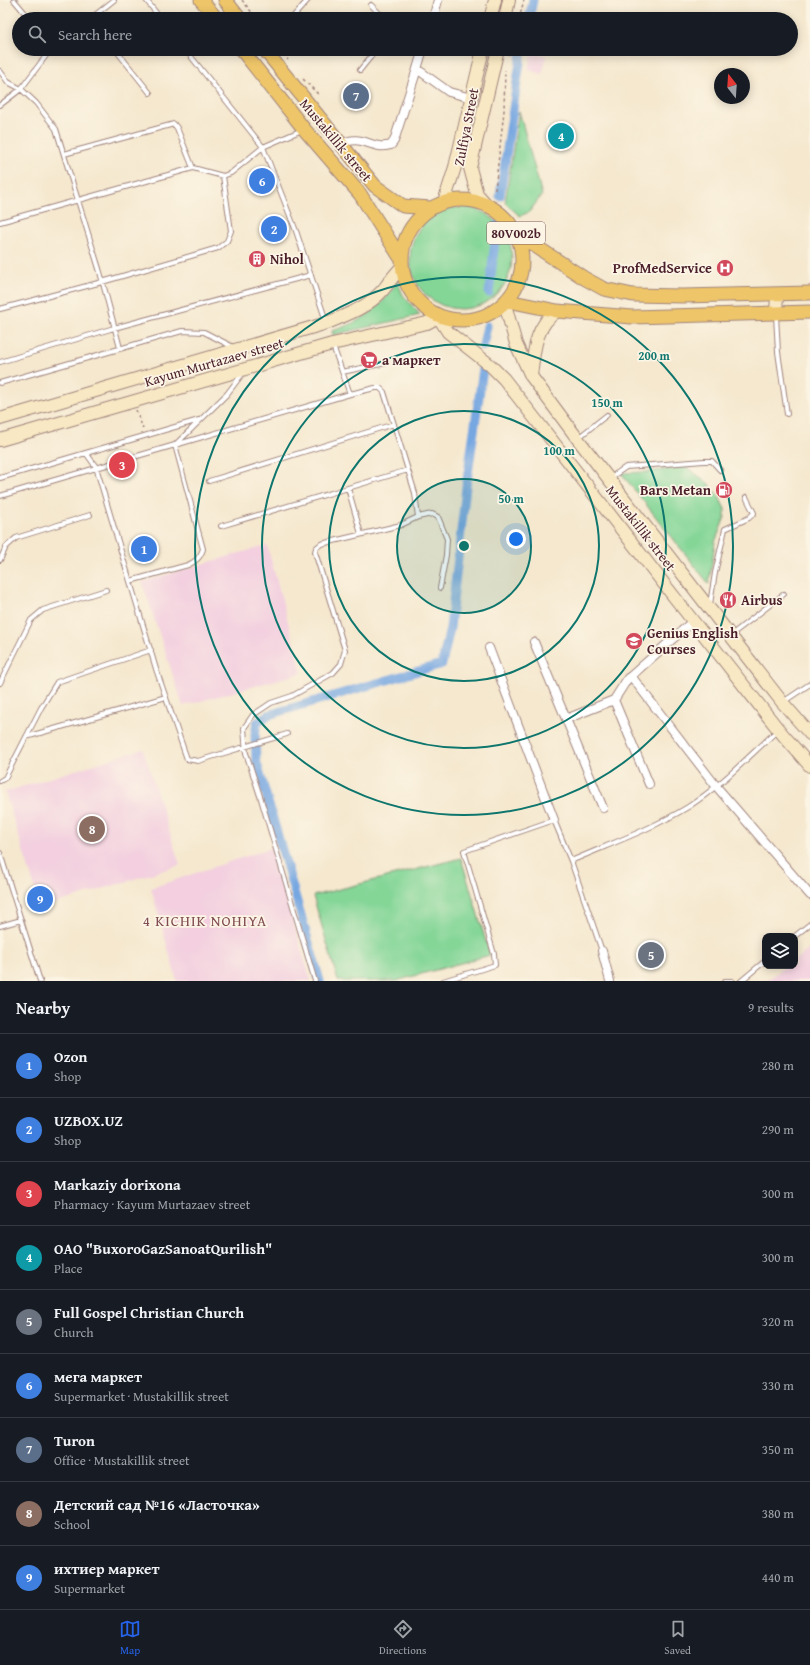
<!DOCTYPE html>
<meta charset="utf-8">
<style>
body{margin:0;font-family:"Gentium Book Plus",serif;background:#242831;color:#f1f3f6}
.controls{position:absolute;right:12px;bottom:12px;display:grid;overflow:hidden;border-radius:8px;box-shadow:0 2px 10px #0003}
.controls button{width:36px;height:36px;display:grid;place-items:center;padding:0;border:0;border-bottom:1px solid #363941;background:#171b24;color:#f1f3f6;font:20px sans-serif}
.compass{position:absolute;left:714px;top:68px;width:36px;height:36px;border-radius:50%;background:#171b24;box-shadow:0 2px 10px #0003;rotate:343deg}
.you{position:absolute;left:516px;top:539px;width:14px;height:14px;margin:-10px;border:3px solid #fff;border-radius:50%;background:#1a73e8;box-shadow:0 0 0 6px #1a73e833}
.badge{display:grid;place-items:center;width:26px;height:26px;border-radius:50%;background:#2563eb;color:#fff;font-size:13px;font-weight:700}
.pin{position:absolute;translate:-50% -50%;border:2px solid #fff;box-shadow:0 1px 4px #0006}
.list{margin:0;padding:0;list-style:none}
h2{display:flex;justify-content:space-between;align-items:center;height:52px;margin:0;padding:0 16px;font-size:17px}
h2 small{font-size:13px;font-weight:400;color:#9ea1a6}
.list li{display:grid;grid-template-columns:26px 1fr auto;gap:12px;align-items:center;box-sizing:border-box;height:64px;padding:0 16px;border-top:1px solid #363941}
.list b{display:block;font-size:15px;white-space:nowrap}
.list p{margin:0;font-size:13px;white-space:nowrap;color:#9ea1a6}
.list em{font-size:13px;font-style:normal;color:#9ea1a6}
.icon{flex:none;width:22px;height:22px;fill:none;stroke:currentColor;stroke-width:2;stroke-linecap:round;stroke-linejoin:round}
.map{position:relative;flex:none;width:810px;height:981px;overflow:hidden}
.search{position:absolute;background:#171b24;box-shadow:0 2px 10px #0003;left:12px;right:12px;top:12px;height:44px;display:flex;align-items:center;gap:10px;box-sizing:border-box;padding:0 14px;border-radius:22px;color:#9ea1a6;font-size:15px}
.sheet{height:628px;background:#171b24}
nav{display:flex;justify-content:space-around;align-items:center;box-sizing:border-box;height:56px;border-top:1px solid #363941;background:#171b24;font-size:11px;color:#9ea1a6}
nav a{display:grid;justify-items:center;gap:2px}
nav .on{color:#2563eb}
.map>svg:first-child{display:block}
.built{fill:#f3cfdf}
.green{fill:#84d697;stroke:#677a61}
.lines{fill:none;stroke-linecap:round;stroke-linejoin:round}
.canal{stroke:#77a7e1;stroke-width:9}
.lane-casing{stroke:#a0847d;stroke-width:6}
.street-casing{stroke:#a0847d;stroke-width:10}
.secondary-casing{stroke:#a0847d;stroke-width:14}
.primary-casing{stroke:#a0847d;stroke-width:15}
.path{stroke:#a0847d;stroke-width:1.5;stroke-dasharray:3 3;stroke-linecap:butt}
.lane{stroke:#fff;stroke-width:4}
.street{stroke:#fff;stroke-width:8}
.secondary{stroke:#f8e8c3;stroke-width:12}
.primary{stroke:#eec569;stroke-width:13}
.ring{fill:none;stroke:#0f766e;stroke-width:2}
.labels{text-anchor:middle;stroke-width:3.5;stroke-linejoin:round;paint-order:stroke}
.shield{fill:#fcf5e5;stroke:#7f5f63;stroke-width:1}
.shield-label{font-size:13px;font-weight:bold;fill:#4a1f2b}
.street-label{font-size:14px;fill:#4a1f2b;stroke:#fcf5e5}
.poi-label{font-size:14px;font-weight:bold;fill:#4a1f2b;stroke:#fcf5e5;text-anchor:start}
.neighbourhood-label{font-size:15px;letter-spacing:1px;fill:#814c52;stroke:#fcf5e5}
.centre{fill:#0f766e;stroke:#fcf5e5;stroke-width:2}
.ring-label{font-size:12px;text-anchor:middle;font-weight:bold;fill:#0f766e;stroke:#fcf5e5;stroke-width:3.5;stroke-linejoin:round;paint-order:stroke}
</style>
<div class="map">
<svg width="810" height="981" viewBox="0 0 810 981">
<rect width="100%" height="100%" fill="#fcf5e5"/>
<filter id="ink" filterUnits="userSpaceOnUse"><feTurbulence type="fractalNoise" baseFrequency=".025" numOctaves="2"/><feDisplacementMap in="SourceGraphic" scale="8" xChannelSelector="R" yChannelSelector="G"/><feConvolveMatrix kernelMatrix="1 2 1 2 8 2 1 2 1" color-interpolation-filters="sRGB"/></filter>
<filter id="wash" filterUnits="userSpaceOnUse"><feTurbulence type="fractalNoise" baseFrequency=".012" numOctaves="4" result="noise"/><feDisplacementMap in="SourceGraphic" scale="16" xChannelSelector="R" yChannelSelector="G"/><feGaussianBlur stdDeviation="0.9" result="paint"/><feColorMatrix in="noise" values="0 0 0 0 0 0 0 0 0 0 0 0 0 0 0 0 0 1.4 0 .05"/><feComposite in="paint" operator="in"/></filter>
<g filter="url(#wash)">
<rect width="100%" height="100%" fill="#f5e8cf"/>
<path class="built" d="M532,52L547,56L542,74L528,70Z
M267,545L302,673L183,706L142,582Z
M143,749L180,865L41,908L5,792Z
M271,848L311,981H177L151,888Z
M810,949V981H766L786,966H795V960Z"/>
<path class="green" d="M519,111L542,195L529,212L520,216L505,203Z
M410 258a51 51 0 1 1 102 0a51 51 0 1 1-102 0Z
M397,281L403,295L420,315L333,335L332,331C361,322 382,309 397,281Z
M684,467L688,468L708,483L719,497L725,509V517L715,542L709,584L621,473L648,472Z
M461,858L490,955L396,981H338L313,896Z"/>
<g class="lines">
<path class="canal" d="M529,19L533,0
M500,196L522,49
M489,293L497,225
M483,346L487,326
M320,981L256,760L255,734L257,723L268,715L442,664L450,628L466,487L483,369"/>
</g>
</g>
<g filter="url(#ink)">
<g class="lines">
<defs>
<path id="lane" d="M14,0L30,19
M146,0L161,19
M371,5L385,19
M90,19L114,0
M291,19L308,0
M115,49L150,93
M185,49L263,147L296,231L326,321
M360,70L377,49
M0,71L8,82L21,89L36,103L56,129L100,272L120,348
M0,105L21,89L51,49
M64,154L174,124L177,128L193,168L223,176L231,173L263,147L302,130
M0,222L193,168
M0,309L102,282L218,248L227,241L231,231L223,176
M776,315L778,352L787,414
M0,362L114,328L311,275
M342,372L386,363
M0,383L182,331L204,332L235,348
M578,438L607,415
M86,453L96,467L156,669L187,759L198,761L287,734
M0,478L199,420
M610,478L626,467L704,461H712L720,470
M209,481L394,424
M348,488L361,534
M0,496L175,445L227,394L243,373
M418,517L432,514L438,517L447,539L446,555L440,588
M221,526L408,470
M0,560L6,547L16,538L90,515
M130,581L188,565C196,561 200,558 203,549L175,445L350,394L333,346
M710,604L715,573L725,529L749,518L754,513L746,497
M731,635L784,594
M0,683L31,620L43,610L106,590
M783,702L810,684
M26,737L166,697
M0,781L5,778L41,708L57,682L151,650
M0,853L40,981
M0,926L21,920
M795,936L810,924
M602,951L571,861C610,844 652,829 688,807C721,786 749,756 778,730
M315,981L261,799L246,753L244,728L253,715L271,703L292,696L333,673L341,664L345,650L315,552L316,548L321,544L401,525L418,517L415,493L384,392L380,388H375L350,394
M443,981L495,965L494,954L464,851L554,820L571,861
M725,981H732
M741,981L765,961"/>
<path id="street" d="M433,19L438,0
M423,49L417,69L449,92L471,98
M340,145C362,132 371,151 391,145L394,141L417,69
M693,621L631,676L716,786L810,895
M534,642L603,808
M489,648L554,820
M614,700L649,784
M566,719L614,700L628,678L631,676
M602,951L610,981"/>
<path id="secondary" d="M490,19L495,0
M505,19L509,0
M444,202L455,167L483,49
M488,206L477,194L470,168L498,49
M505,304L516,344L531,376L577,438L782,702L810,734
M776,313L777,294
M439,318L448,332L490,365L504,379L693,621L778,729L810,766
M531,376C534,351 535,326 557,311
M0,419L327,323C347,315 368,307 383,290C389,282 394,275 401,268
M0,440L332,344L427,323L438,317"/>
<path id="primary" d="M201,0L217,19
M225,0L240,19
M241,49L304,129L360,194L400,257
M264,49L375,186L403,206L431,208
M402 260a60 60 0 1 1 120 0a60 60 0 1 1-120 0Z
M517,234L584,278L604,289L633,295L682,296L810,293
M508,301L557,311L632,317L810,312"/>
</defs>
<use href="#lane" class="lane-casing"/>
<use href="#street" class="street-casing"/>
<use href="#secondary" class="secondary-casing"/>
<use href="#primary" class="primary-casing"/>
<path class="path" d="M242,0L257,19
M519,19L524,0
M227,49L231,53
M280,49L288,60
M508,55L510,49
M303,79L320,96
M495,190L504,111L505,70
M136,410L143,429"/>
<use href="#lane" class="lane"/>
<use href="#street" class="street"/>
<use href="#secondary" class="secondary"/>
<use href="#primary" class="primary"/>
</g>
</g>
<circle cx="464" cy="546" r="67" fill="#0f766e" fill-opacity=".12"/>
<g class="ring">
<circle cx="464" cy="546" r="67"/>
<circle cx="464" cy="546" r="135"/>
<circle cx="464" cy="546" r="202"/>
<circle cx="464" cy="546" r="269"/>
</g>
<defs>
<symbol id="building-disc" viewBox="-11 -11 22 22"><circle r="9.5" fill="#d1495b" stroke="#fcf5e5"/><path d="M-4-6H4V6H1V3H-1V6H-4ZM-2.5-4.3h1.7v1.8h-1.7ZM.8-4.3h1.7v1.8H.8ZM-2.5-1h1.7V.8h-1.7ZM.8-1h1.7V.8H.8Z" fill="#fff"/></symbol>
<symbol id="hospital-disc" viewBox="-11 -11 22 22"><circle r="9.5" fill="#d1495b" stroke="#fcf5e5"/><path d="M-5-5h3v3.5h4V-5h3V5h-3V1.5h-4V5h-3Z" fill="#fff"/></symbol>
<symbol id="supermarket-disc" viewBox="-11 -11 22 22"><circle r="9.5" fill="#d1495b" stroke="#fcf5e5"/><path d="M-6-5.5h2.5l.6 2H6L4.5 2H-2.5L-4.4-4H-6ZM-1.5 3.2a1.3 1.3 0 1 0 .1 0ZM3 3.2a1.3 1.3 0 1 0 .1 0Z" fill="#fff"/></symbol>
<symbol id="fuel-disc" viewBox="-11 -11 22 22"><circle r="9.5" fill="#d1495b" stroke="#fcf5e5"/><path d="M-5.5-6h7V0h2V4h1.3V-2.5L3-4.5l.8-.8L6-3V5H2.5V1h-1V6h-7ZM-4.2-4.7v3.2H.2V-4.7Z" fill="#fff"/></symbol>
<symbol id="restaurant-disc" viewBox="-11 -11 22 22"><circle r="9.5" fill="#d1495b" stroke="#fcf5e5"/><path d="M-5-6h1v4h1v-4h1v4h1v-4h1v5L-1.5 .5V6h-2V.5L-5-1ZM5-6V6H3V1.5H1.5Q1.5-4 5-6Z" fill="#fff"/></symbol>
<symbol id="school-disc" viewBox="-11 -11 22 22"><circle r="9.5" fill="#d1495b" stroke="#fcf5e5"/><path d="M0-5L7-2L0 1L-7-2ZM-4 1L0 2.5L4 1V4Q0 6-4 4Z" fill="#fff"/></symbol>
</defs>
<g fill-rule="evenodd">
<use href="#building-disc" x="247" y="249" width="20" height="20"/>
<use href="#hospital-disc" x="715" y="258" width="20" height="20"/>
<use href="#supermarket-disc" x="359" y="350" width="20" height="20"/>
<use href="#fuel-disc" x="714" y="480" width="20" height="20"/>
<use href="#restaurant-disc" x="718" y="590" width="20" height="20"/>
<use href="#school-disc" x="624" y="631" width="20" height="20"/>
</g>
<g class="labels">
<rect class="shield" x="487" y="222" width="58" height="22" rx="3"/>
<g class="shield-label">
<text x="516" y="238">80V002b</text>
</g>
<g class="street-label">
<text transform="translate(466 127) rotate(-79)" y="5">Zulfiya Street</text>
<text transform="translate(336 140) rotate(50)" y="5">Mustakillik street</text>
<text transform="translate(214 362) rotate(-16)" y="5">Kayum Murtazaev street</text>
<text transform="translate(641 528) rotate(52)" y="5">Mustakillik street</text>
</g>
<g class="poi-label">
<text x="270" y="264">Nihol</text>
<text x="712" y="273" text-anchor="end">ProfMedService</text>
<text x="382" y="365">а маркет</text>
<text x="711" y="495" text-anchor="end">Bars Metan</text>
<text x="741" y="605">Airbus</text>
<text x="647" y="638">Genius English<tspan x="647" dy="16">Courses</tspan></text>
</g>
<g class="neighbourhood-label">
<text x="205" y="926">4 KICHIK NOHIYA</text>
</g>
</g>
<circle cx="464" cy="546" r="6" class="centre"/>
<g class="ring-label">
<text x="654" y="360">200 m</text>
<text x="607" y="407">150 m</text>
<text x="559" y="455">100 m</text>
<text x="511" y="503">50 m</text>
</g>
</svg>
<div class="controls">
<button><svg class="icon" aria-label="layers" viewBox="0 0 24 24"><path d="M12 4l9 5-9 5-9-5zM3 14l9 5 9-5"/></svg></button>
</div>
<svg class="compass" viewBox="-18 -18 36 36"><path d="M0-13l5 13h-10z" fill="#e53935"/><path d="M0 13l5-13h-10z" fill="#9ea1a6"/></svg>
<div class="you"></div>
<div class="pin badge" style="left:144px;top:549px;background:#3f7fe0">1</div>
<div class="pin badge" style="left:274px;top:229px;background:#3f7fe0">2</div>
<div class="pin badge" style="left:122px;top:465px;background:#e0444e">3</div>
<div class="pin badge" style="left:561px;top:136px;background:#0f9aa8">4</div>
<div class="pin badge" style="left:651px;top:955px;background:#6b7280">5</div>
<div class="pin badge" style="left:262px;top:181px;background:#3f7fe0">6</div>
<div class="pin badge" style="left:356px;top:96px;background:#5c6f8a">7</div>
<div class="pin badge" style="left:92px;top:829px;background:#8d6e63">8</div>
<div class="pin badge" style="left:40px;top:899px;background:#3f7fe0">9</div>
<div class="search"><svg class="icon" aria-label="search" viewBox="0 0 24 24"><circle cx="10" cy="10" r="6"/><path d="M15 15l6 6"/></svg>Search here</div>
</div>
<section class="sheet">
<h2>Nearby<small>9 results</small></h2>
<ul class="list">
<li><span class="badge" style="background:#3f7fe0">1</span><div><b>Ozon</b><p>Shop</p></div><em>280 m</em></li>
<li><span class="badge" style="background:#3f7fe0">2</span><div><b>UZBOX.UZ</b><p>Shop</p></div><em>290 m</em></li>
<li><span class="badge" style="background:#e0444e">3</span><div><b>Markaziy dorixona</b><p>Pharmacy · Kayum Murtazaev street</p></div><em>300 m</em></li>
<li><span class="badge" style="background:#0f9aa8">4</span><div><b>ОАО &quot;BuxoroGazSanoatQurilish&quot;</b><p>Place</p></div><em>300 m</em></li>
<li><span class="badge" style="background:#6b7280">5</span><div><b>Full Gospel Christian Church</b><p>Church</p></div><em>320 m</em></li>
<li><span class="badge" style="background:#3f7fe0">6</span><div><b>мега маркет</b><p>Supermarket · Mustakillik street</p></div><em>330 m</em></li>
<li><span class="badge" style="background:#5c6f8a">7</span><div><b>Turon</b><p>Office · Mustakillik street</p></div><em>350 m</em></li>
<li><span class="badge" style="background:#8d6e63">8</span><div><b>Детский сад №16 «Ласточка»</b><p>School</p></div><em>380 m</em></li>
<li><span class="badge" style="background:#3f7fe0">9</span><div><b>ихтиер маркет</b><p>Supermarket</p></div><em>440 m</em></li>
</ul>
</section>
<nav>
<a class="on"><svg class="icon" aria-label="map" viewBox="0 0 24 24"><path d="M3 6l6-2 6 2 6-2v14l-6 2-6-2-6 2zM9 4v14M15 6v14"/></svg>Map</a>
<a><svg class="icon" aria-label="directions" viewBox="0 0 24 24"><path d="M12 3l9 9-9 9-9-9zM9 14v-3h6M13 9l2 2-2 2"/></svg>Directions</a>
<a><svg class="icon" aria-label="saved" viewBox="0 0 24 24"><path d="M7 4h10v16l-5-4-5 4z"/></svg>Saved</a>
</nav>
